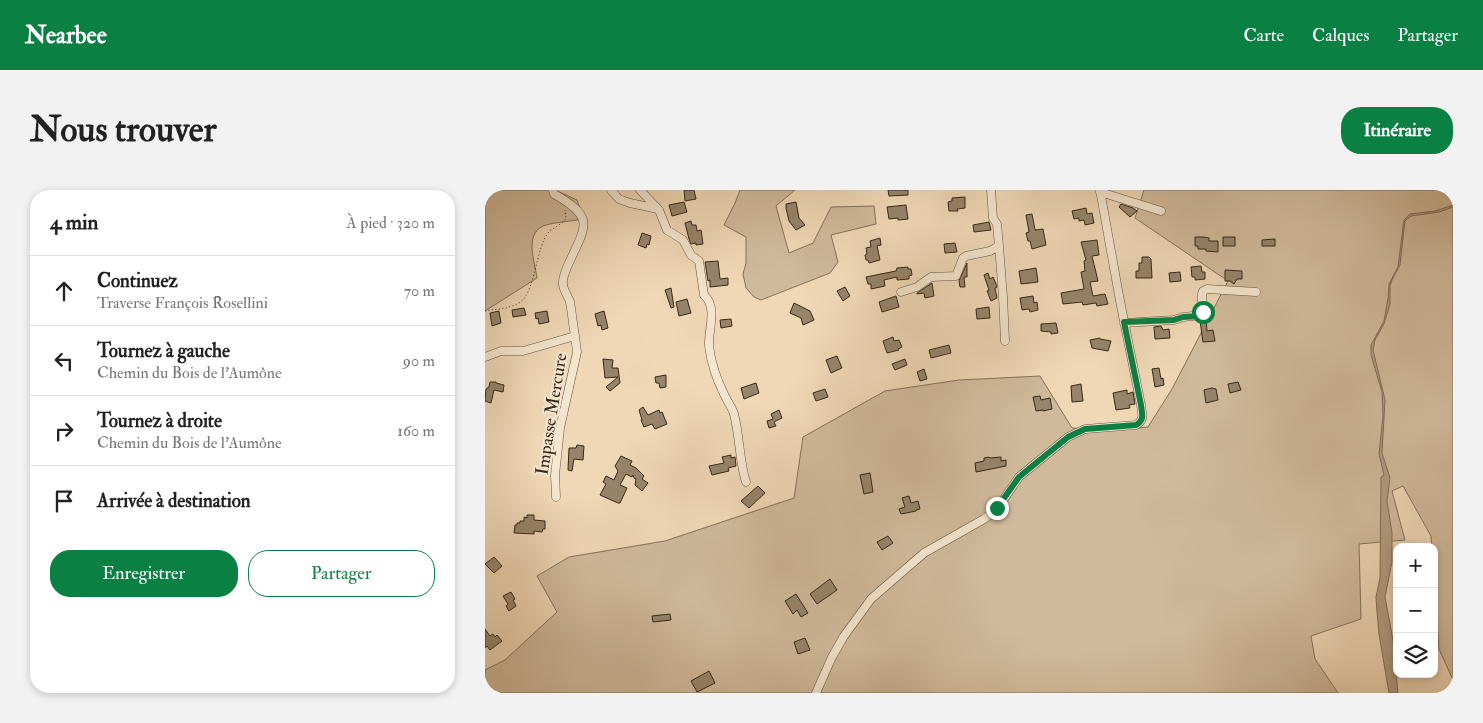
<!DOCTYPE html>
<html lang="fr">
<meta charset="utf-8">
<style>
body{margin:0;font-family:"IM FELL Double Pica",serif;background:#f2f2f2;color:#222}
.controls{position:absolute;right:15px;bottom:15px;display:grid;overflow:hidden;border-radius:10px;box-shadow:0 2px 8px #0003}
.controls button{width:45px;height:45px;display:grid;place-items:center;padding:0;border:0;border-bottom:1px solid #e0e0e0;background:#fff;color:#222;font:25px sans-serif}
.stop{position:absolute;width:15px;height:15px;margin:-11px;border:4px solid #0b8043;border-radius:50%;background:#fff}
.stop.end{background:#0b8043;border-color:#fff;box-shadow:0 1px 5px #0008}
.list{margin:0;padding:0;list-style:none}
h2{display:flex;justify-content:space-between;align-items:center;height:65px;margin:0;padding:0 20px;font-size:21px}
h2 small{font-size:16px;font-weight:400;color:#767676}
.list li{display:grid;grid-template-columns:32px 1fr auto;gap:15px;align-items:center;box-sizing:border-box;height:70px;padding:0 20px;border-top:1px solid #e0e0e0}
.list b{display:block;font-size:19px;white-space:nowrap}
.list p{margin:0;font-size:16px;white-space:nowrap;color:#767676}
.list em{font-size:16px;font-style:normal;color:#767676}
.actions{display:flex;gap:10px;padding:15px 20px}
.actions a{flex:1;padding:11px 0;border:1px solid #0b8043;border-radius:20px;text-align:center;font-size:18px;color:#0b8043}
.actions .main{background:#0b8043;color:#fff}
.icon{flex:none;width:28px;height:28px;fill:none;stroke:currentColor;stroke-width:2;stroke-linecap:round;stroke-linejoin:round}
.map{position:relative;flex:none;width:968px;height:503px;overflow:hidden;border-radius:20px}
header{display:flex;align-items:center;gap:30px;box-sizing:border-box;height:70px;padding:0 25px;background:#0b8043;color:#fff}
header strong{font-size:24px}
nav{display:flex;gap:28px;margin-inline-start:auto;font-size:18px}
.intro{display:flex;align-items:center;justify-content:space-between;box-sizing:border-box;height:120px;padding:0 30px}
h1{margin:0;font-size:35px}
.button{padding:12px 22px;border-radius:20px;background:#0b8043;color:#fff;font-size:18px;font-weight:700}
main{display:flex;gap:30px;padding:0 30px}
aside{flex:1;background:#fff;border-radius:20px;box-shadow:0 2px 8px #0003}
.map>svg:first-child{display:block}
.green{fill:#d0ba9c;stroke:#83715a}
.water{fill:#b19c81;stroke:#806e57}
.building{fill:#97846b;stroke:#362819}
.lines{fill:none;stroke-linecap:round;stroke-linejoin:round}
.minor-casing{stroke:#645440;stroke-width:9}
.path{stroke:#362819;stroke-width:1;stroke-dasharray:1 2.5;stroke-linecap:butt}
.minor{stroke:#f5e6d0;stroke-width:8}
.route{stroke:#0b8043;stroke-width:6}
.labels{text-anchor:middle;stroke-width:4.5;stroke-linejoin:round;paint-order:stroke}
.street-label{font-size:18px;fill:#362819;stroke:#f5e6d0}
</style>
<header>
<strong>Nearbee</strong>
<nav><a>Carte</a><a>Calques</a><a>Partager</a></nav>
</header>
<div class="intro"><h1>Nous trouver</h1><a class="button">Itinéraire</a></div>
<main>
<aside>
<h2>4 min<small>À pied · 320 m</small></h2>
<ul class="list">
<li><svg class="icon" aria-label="ahead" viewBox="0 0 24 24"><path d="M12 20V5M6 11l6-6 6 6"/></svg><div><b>Continuez</b><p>Traverse François Rosellini</p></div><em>70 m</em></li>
<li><svg class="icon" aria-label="left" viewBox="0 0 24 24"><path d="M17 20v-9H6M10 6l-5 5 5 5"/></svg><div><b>Tournez à gauche</b><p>Chemin du Bois de l'Aumône</p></div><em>90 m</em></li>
<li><svg class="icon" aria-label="right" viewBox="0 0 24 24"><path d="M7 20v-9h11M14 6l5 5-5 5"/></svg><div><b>Tournez à droite</b><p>Chemin du Bois de l'Aumône</p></div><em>160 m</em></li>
<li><svg class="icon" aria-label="arrive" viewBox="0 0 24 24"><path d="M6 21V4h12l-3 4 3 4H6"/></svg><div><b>Arrivée à destination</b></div></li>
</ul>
<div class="actions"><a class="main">Enregistrer</a><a>Partager</a></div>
</aside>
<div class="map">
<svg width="968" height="503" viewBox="0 0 968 503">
<rect width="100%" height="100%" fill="#f0d8b7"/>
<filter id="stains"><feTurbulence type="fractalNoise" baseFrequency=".004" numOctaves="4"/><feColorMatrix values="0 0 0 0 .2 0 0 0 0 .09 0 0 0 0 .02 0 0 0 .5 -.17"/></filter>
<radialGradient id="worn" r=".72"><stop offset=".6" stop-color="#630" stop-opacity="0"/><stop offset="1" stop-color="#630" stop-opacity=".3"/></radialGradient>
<path class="green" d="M0,0H70L92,10L96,21L93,30C85,31 65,33 58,36C39,45 50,72 52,88L0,121Z
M255,0H310L291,16L304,63L328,53L346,17L389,16L391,34L346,45L353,72L345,83L276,110L269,107L261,98L258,84L261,73V47L239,35L250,13Z
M659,0H968V490L954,459L949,388V357H947L946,346L918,296L907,301L920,350L874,354L876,429L826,446L830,469L853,503H0V480L20,470L72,422L52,386L84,367L180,351L309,308L318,247L400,201L474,190L555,186L587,238L633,240L663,237L687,199L743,91L650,28Z"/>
<path class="water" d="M968,15V17L954,22L926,26L920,31L915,75L907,90L905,96V114L899,134L890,150L888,160L900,210L897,263L905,288L902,311L907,343V372L900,407L908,450L913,503H904L894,444L892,422L891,407L895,388L896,287L899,285L894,264L898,225L897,202L886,165V155L899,131L903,108L904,94L913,77L919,30L925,24L950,21Z"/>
<path class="building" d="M199,0H209L211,9L200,11Z
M403,0H423V5L404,6Z
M480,7V18L472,19L473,21H464L463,12L467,11V8Z
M199,12L202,22L187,26L184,15Z
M311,12L314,28L320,35L311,40L304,31L301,18V14Z
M636,14L648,18L652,21L645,27L634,17Z
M421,15L423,29L413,30V28L404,29L402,17Z
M601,18L602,24L607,23L609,33L600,35L599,30L594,31V28L589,29L587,21Z
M547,24L550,40L558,39L561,55L547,59L545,51H543L541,43L544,42L541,25Z
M206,31L207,35H211L212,41L216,40L218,54L211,55V53L206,54L204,49L200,33Z
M504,32L506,40L489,42L488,35Z
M157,43L166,46L164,55L162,54L161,58L153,55Z
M710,47H718L724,48V51H733V62L721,61V59H713V56H710Z
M738,47H750V56H738Z
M395,48L396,55L392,56L395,70L384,73L383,70H381L380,65L382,64L381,58L386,57L385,51Z
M790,49V56H777V50Z
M612,50L614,65L607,66L613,91L605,92L608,106L620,104L623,114L612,116L611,113L598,115L597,112L578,114L576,103L599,99L596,82L600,81L599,71L601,70L596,52Z
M470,53L472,62L460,63L459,54Z
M657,67H664L666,69L667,88H651V81H654V73H657Z
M233,71L235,89L243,88V95L225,97V90L223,91L220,72Z
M482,73V87H479L480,97H475L474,91Z
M716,76L717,82H720V89L710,90V87H707L706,77Z
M423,77V79H426L427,85L424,86V89L412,90V87L399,90L400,96L386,99V94H383L381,87L411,81L412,78Z
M551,78L553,92L536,94L534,81Z
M740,80L757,81V89H752L749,94L745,91H740Z
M695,82L696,91L685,92L684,83Z
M503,83L505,89L508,87L511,94L512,97L510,98L512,108L506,111L502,101L504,100L499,85Z
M447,93L449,106L440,108L439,103L432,104V103Z
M360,97L365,106L358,111L352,101Z
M186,98L189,117L186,118L180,100Z
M411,106L414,117L397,122L394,112Z
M548,106L549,113L552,112L553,120L545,122L544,119L537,120L535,108Z
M202,109L206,123L194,126L191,112Z
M309,113L325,121L329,130L318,135L316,128L305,123Z
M504,117L505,128L492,129L491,119Z
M39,118L41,125L28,127L27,120Z
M14,121L16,133L7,136L5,123Z
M62,121L64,132L54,134L53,128L51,129L50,123Z
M119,121L123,138L117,140L116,135L113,136L110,124Z
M246,129L247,136L236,138L235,130Z
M721,129L722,141L728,140L730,151L718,152L715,131Z
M571,133L573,143L566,144V142L556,141V134Z
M676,136L678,140L684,139L685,148L670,149L669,137Z
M408,147L409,151L414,150L417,157L413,159L414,160L402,163L398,151Z
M615,148V149L626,151L623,161L607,158L605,150Z
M464,155L466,163L446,168L444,160Z
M352,166L357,178L346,183L341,170Z
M118,169L128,170L127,178H133L135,193L125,201L121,197L133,187L120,188Z
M420,169L422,175L410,180L407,174Z
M674,178L676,189L678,188L679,195L670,197L667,179Z
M439,179L442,189L435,191L432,182Z
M181,185V197L175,198L174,193H171L170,187Z
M5,192H11V193L19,195L18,202L9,200L6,213L0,211L1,199L4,197Z
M753,192L756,200L745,203L743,194Z
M271,193L274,203L259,209L256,198Z
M596,194L598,211L587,212L586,196Z
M727,198L731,199L733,210L721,213L719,200Z
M340,199L343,207L331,211L328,203Z
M642,200V204L648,202L650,214L644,215L645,218L631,220L628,203Z
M555,206L556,210L565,208L567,219L558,221V220L551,221L548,207Z
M158,217L163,225L174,220L175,223L177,222L182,234L170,239L167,234L159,237L156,230H157L154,220Z
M294,220L297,228L289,232L291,236L284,238L282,231L288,229L286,224Z
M92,255L99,256L98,270L89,269L87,281L83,280L84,258H91Z
M246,265V268L250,267L251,276L243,278L244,281L227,285L224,276L239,273L237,267Z
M136,266L147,271L145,275L151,278L159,286L157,289L163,293L157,301L150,295L151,289L149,288L148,285L147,287L141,284L135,295L142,298L135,313H133L115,305L121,294L118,292L121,286L129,290L133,281L130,276Z
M504,267L505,268L516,267V271L521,270V276L491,282L490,273L499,271V268Z
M385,283L388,302L379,304L375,285Z
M273,296L280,303L264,318L256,311Z
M424,306L426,313L433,311L435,319L431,320V321L416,324L414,319L420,317L417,308Z
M42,325H49V330L60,331V339H58L57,342L49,341V344L29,343L30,335H32V333H35V331H39V327L42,328Z
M403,346L408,353L397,360L392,352Z
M9,367L17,376L9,383L0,374Z
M345,389L352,400L332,414L325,404Z
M26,402L30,409L28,410L31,416L24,421L21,416L23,414L18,406Z
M311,404L323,423L316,427L312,420L308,424L300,411Z
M185,424L186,430L168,432L167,426Z
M0,439L5,446L8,444L10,447L12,445L17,451L5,460L2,456L0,458Z
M320,448L325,460L313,464L309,452Z
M224,481L230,493L212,502L206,491Z"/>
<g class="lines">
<defs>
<path id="minor" d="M126,0L134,9L145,13L173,19
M155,0L174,20L182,40L198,50L206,65L214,71L219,105C233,118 223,139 224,156C226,172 232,190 239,204C242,211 247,217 249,224C255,247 254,270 261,292
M506,0L508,28L512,34L514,56L518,107L520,151
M615,2L676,21
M416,102L432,97L446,87L471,86L478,68L481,66L505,61L514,56
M639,133L689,130L698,127L717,125V104L718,101L722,99L771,102
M0,167L16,161H38L90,146C88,135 87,123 85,112C83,106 78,100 78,94C77,89 81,80 83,75C100,37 112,28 69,4L68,0
M71,307L70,285L75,238L92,162L90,146
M331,503L347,467L359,446L386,409L439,363L499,329L512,319L534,287L583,247L600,239L651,235C660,230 657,224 656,215L635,111L615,0"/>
</defs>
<use href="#minor" class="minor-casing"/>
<path class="path" d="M0,121C11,119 24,119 34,113C50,104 51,58 63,43C67,38 76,35 81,29L80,20"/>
<use href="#minor" class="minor"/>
</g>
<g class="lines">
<path class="route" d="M512,318L534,287L583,247L600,239L651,235C660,230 657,224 656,215L639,132L689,130L698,127L716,126L717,125L718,122"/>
</g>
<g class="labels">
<g class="street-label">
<text transform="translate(66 224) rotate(-81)" y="6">Impasse Mercure</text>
</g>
</g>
<rect width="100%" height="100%" filter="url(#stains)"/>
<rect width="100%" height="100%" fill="url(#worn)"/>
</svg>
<div class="controls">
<button>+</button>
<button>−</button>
<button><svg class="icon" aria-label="layers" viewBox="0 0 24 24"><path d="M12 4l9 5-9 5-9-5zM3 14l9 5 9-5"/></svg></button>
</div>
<div class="stop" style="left:718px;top:122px"></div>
<div class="stop end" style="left:512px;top:318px"></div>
</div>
</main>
